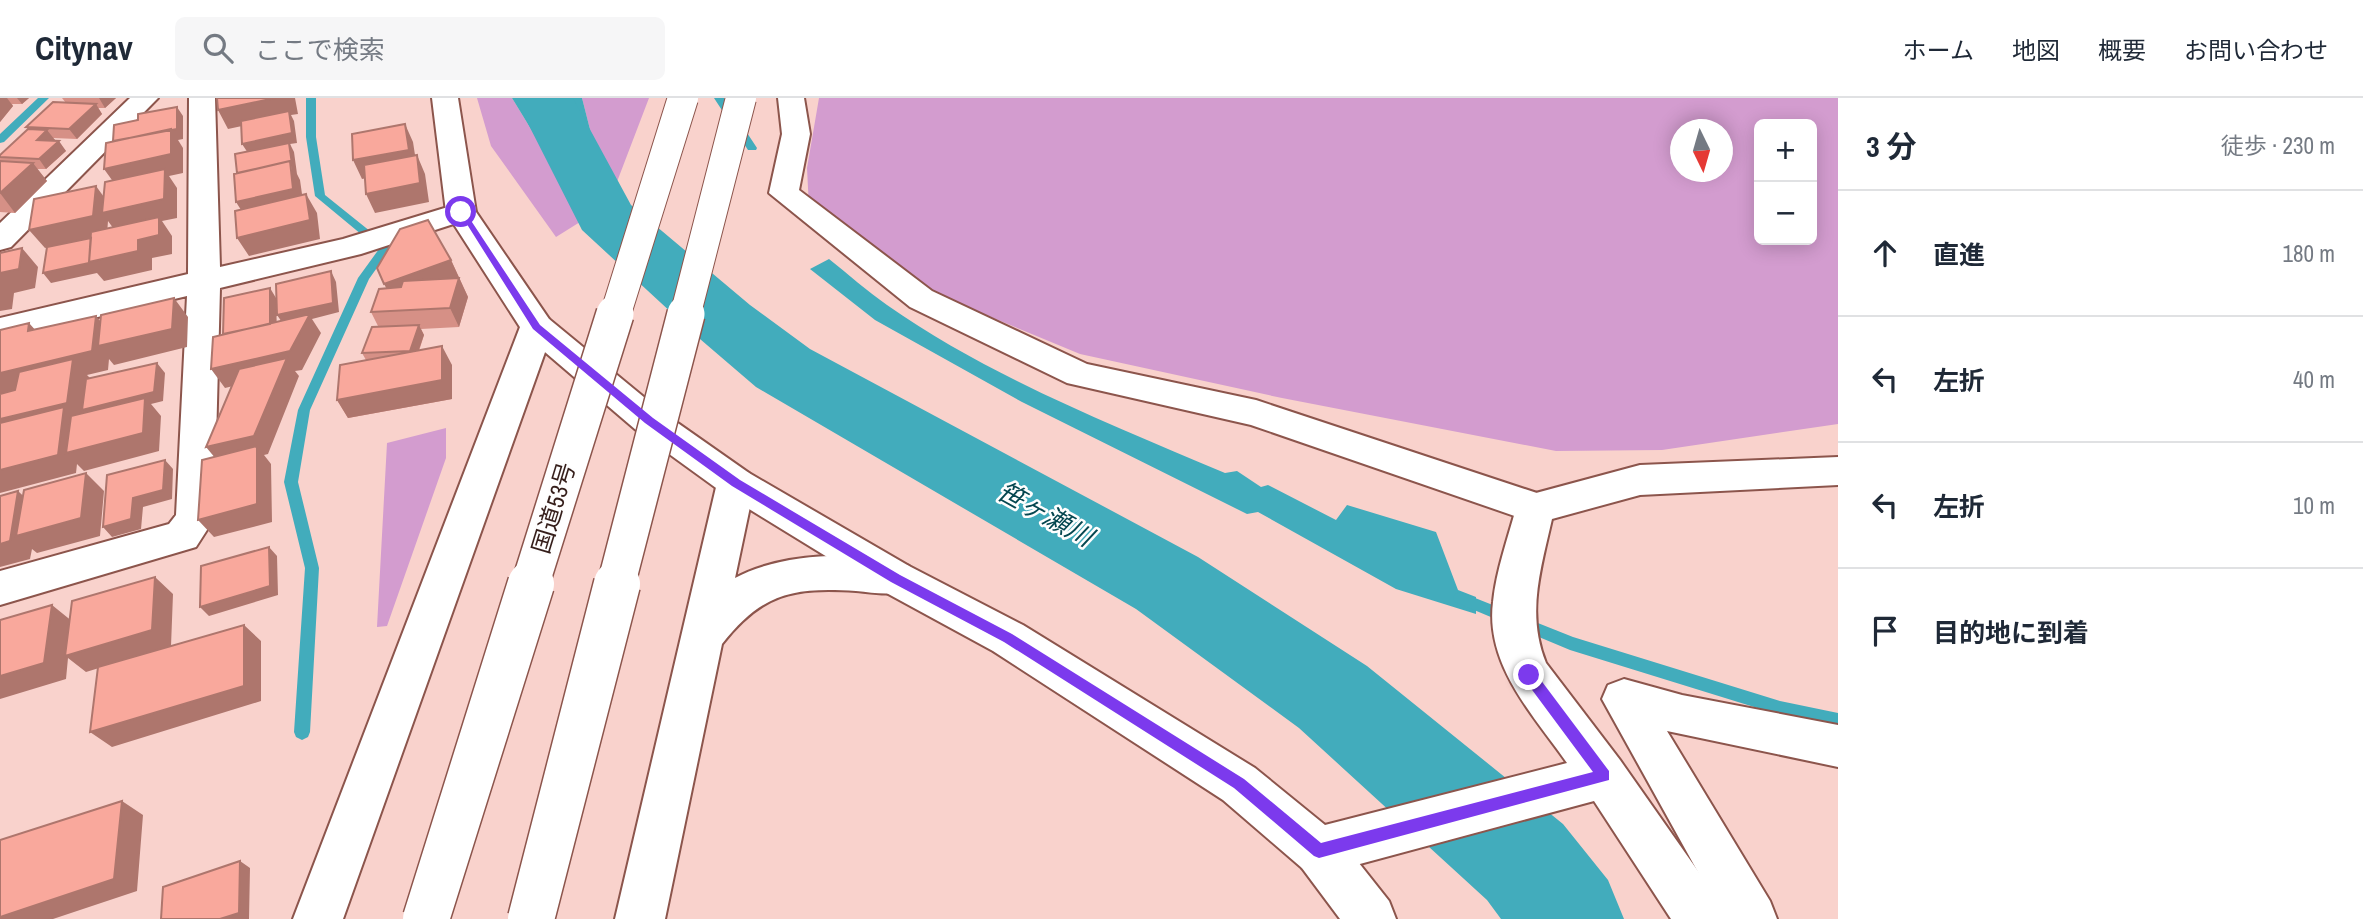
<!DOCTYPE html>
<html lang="ja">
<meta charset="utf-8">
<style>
body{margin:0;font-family:"Archivo Narrow","Noto Sans JP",sans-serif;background:#f6f6f7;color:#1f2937}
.controls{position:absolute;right:21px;top:21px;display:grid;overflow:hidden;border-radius:10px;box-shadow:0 4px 18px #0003}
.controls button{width:63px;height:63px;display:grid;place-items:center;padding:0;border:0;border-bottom:2px solid #e0e1e3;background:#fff;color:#1f2937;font:35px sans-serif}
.compass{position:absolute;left:1670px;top:21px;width:63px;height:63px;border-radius:50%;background:#fff;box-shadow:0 4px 18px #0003;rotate:175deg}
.stop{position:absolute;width:21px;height:21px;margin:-16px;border:5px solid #7c3aed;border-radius:50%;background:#fff}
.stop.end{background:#7c3aed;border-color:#fff;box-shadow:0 2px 7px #0008}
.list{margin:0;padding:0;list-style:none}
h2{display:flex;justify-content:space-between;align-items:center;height:91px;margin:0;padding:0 28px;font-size:30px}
h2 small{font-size:23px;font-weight:400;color:#747a83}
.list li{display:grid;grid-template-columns:46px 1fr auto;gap:21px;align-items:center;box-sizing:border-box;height:126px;padding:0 28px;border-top:2px solid #e0e1e3}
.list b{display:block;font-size:26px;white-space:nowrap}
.list em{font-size:23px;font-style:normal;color:#747a83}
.icon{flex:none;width:38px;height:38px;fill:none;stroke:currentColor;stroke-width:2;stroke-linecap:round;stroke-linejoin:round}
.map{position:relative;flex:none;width:1838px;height:821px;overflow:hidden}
header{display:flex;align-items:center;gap:42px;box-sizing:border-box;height:98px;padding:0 35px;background:#fff;border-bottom:2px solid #e0e1e3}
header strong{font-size:33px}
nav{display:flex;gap:38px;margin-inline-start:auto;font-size:24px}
.search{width:490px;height:63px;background:#f6f6f7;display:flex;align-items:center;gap:18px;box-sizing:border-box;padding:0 24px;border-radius:10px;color:#747a83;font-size:26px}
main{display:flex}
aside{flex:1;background:#fff}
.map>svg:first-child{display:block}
.green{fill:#d39ccf;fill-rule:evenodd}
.water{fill:#42acbc}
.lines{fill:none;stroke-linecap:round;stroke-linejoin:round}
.stream{fill:#42acbc;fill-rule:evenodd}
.river{fill:#42acbc;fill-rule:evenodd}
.minor-casing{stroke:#8c554c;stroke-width:4}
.tertiary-casing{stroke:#8c554c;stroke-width:4}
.minor{fill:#fff;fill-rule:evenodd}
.tertiary{fill:#fff;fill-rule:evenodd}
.trunk-bridge-far2-casing{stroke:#8c554c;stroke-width:32;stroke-linecap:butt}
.trunk-bridge-far1-casing{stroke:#8c554c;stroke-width:40;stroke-linecap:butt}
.trunk-bridge-casing{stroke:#8c554c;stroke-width:49;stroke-linecap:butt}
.trunk-bridge-far2{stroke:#fff;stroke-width:30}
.trunk-bridge-far1{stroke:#fff;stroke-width:37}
.trunk-bridge{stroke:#fff;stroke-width:46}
.wall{fill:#d69086}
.shaded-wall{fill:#ae766d;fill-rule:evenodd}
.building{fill:#f9a89c;stroke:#ae766d;stroke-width:2}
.route{fill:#7c3aed}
.labels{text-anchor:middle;stroke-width:5;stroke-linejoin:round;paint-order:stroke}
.street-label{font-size:24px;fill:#351e1a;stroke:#fefefe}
.water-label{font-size:26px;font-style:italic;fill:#054750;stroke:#fefefe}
</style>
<header>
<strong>Citynav</strong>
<div class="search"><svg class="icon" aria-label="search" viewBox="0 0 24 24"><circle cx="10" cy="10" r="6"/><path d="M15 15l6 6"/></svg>ここで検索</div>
<nav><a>ホーム</a><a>地図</a><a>概要</a><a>お問い合わせ</a></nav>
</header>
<main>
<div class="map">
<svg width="1838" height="821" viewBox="0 0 1838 821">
<rect width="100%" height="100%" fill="#f9d2cc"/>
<path class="green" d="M477,0H512L559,77L580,124L556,139L491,48Z
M582,0H649L615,89L596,55Z
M819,0H1838V326L1662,352L1556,353L1282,300L1080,256L933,195L809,110L807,70ZM1759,26H1812V142H1759ZM1680,32H1722V74H1680Z
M446,330V360L387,528L377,529L387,345Z"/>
<path class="water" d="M512,0H582L596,55L615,89L597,144L580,124L559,77Z
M829,161C848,176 867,193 887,207C988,278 1112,327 1225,375L1237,373L1261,389L1268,387L1336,422L1347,407L1436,434L1458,492L1476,499V516L1396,491L1258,414L1247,416L1022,304L875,222L810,171Z"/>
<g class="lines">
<path class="stream" d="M38,0H49L4,44L0,45V36Z
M306,0H316V39L325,97L391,150L369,181L310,312L298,384L319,470L310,634L308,639L302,642L296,639L294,634L305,470L284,384L298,312L358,180L379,151L315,98L306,39Z
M714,0H724L757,50L756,52H748Z
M1460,494L1573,539L1780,603L1838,615V629L1780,617L1570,552L1455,504L1453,500L1455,496Z"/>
<path class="river" d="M515,0H573L631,107L750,207L810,251L1198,459L1367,568L1563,726L1608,782L1624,821H1501L1487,802L1299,630L1136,511L756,289L700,241L582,132Z"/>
<defs>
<path id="minor" d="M130,0H158L11,149L0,152V125Z
M189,0H215L220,169L343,141L461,105L472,108L476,114L472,120L361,156L220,190L214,421L196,449L0,507V473L169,426L176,417L187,198L0,242V220L188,176Z
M778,0H804L810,36L799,92L932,193L1087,266L1256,302L1549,399L1554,410L1549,421L1535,425L1251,327L1067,285L910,209L769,95L782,36Z
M537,218L549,221L554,229L343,821H293L520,229L525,221Z
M736,370L749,375L755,385L735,480C781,455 861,451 909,468L915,480L909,492C891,498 875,495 856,493C793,489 762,495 722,546L665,821H615L717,385L723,375Z
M1624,581L1682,597L1838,627V669L1667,633L1770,803L1777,821H1724L1602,601L1608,587Z
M1319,729L1336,736L1389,803L1396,821H1340L1302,770L1295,753L1302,736Z"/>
<path id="tertiary" d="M432,0H458L476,114L549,221L662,314L749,375L909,468L1023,527L1255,670L1325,727L1567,665C1534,618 1485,567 1493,504C1496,473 1508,440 1516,410L1521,399L1640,367L1838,359V387L1640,397L1552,421C1541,470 1526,516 1546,565L1620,662L1719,803L1726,821H1671L1594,703L1319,777L1302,770L1223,702L993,553L881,492L723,395L636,332L525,237L446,114Z"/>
</defs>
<use href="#minor" class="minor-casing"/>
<use href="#tertiary" class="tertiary-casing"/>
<use href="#minor" class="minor"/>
<use href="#tertiary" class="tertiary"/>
<defs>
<path id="trunk-bridge-far2" d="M615,218L683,0
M685,218L741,0"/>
<path id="trunk-bridge-far1" d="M530,487L615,216
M616,487L686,216"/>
<path id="trunk-bridge" d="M426,821L531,486
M531,821L617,486"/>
</defs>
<use href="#trunk-bridge-far2" class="trunk-bridge-far2-casing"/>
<use href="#trunk-bridge-far1" class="trunk-bridge-far1-casing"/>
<use href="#trunk-bridge" class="trunk-bridge-casing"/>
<use href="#trunk-bridge-far2" class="trunk-bridge-far2"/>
<use href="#trunk-bridge-far1" class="trunk-bridge-far1"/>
<use href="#trunk-bridge" class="trunk-bridge"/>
</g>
<path class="wall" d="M0,0H29L22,6H12L13,8L0,24Z
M62,0H116L105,10H98L102,16L77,41L53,40L55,42H54L66,53L46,71H37L47,83L15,115L0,114V57L28,31L26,29L66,5Z
M451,162L468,199L459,229L421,231L424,237L419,253L452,267V301L348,320L337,302L366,262L362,255L378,228L371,214L387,190Z"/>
<path class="shaded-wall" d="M0,0H7L13,8L0,24Z
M17,0H29L22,6Z
M99,0H116L105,10Z
M275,0H295L298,16L291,17L294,23L297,45L290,46L294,54L297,76L300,82L304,110L248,123L236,104L292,78L289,47L248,55L242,46L289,18L228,31L218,12Z
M96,6L102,16L77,41L69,31Z
M177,9L183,18V41L178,42L183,50V75L169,78L177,90V120L162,123L172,138V156L152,160V172L104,183L97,175L51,185L43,175L94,139L45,150L29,132L96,88L109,106L117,89L104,71L120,53ZM108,123L116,134L107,136Z
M405,26L413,44L417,70L362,81L353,62Z
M47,32L55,42L44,52L37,42Z
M59,43L66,53L46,71L39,61Z
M417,57L425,76L429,104L375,115L366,96Z
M33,65L47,83L15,115L0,95Z
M306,96L317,115L320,141L249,158L237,140Z
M22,150L38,169L35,190L14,195L12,211L0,213V175Z
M451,162L468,199L459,229L450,210L394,204L384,186Z
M331,173L336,184L339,214L312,221L321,235L302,272L295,273L299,278L268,356L264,357L271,366L272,424L214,439L198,422L221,367L206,349L279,277L225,290L211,271L284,227L277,217Z
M270,190L276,200L277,236L230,246Z
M174,200L188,219L187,249L114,267L109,261L108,272L87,277L90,280L157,265L165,275L163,303L151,306L161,318L159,353L84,373L77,366L76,375L0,395V275L96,218L112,237Z
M29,225L46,244L28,233Z
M419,227L424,237L415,263L410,253Z
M442,248L452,267V301L348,320L337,302Z
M165,362L173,371L172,401L143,409L141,431L112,439L103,429L133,400Z
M86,375L104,393L100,438L37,455L32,451L30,461L0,469V446L18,393L37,411Z
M269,449L277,458L278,497L209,518L200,509Z
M155,479L173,496L171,548L86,574L68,560L66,581L0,601V578L52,507L73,524Z
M244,527L261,543V603L112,649L90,634Z
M122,703L143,717L137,793L53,821H0V819Z
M240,763L250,770L249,821H220Z"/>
<path class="building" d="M217,0H275L218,12Z
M53,4L96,6L69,31L26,29Z
M177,9V31L113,43L114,27L138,22V16Z
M289,13L292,35L242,46L241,23Z
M405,26L409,52L353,62L352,36Z
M28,31L47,32L37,42L59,43L39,61L0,59V57Z
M171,31V56L104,71L106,45Z
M289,45L292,66L290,63L237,75L235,56Z
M417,57L420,85L366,96L364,67Z
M0,63L33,65L0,95Z
M290,63L293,91L236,104L234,76Z
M165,71L164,101L102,115L105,84Z
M96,88L93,118L29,132L34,101Z
M306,96L310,122L237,140L235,113Z
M159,119V137L138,142V153L89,164L91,134Z
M428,122L451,162L384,186L377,170L400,131Z
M91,140L89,165L43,175L47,149Z
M22,150L19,171L0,175V155Z
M331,173L333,205L277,217L276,186Z
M459,180L450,210L371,214L379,191L401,189L403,183Z
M270,190V226L223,236L224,200Z
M174,200L172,231L98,248L101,217Z
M310,216L290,253L211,271L213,239Z
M96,218L92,253L0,275V232L29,225L28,233Z
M419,227L410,253L362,255L372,229Z
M442,248V282L337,302L340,267Z
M287,260L254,338L206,349L239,271Z
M73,261L67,305L0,321V296L15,292L19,274Z
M157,265L154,294L82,312L86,281Z
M145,300L143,335L66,355L71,318Z
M64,309L58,357L0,372V325Z
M257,348V406L198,422L202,362Z
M165,362L163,392L133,400L131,421L103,429L107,377Z
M86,375L81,420L16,438L24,392Z
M18,393L10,443L0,446V398Z
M269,449L270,488L200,509L201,468Z
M155,479L152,532L65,558L72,503Z
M52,507L44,565L0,578V522Z
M244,527V588L90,634L98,569Z
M122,703L114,781L0,819V742Z
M240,763L239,815L220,821H161L163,789Z"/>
<path class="route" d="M458,112H464L540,227L653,320L740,382L900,477L1012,536L1244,681L1321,745L1593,674L1524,581L1523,577L1529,572L1534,573L1609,673V682L1319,760L1314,758L1234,690L1004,544L891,484L732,388L645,325L533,231Z"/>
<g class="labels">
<g class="street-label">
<text transform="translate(554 410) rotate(-73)" y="8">国道53号</text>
</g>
<g class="water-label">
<text transform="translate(1045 416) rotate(29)" y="9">笹ヶ瀬川</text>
</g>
</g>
</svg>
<div class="controls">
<button>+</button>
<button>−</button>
</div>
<svg class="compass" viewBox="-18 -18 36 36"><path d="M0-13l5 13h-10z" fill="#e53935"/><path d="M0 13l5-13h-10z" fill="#747a83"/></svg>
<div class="stop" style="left:461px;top:114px"></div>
<div class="stop end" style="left:1529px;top:577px"></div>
</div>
<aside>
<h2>3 分<small>徒歩 · 230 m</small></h2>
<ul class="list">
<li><svg class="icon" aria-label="ahead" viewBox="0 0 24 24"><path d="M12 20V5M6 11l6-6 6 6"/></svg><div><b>直進</b></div><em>180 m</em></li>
<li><svg class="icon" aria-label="left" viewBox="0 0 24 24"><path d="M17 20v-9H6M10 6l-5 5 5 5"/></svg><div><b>左折</b></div><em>40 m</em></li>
<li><svg class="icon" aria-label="left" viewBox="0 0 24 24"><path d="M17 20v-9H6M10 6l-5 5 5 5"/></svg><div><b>左折</b></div><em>10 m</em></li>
<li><svg class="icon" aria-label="arrive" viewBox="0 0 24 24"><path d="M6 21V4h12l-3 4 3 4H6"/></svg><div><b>目的地に到着</b></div></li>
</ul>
</aside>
</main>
